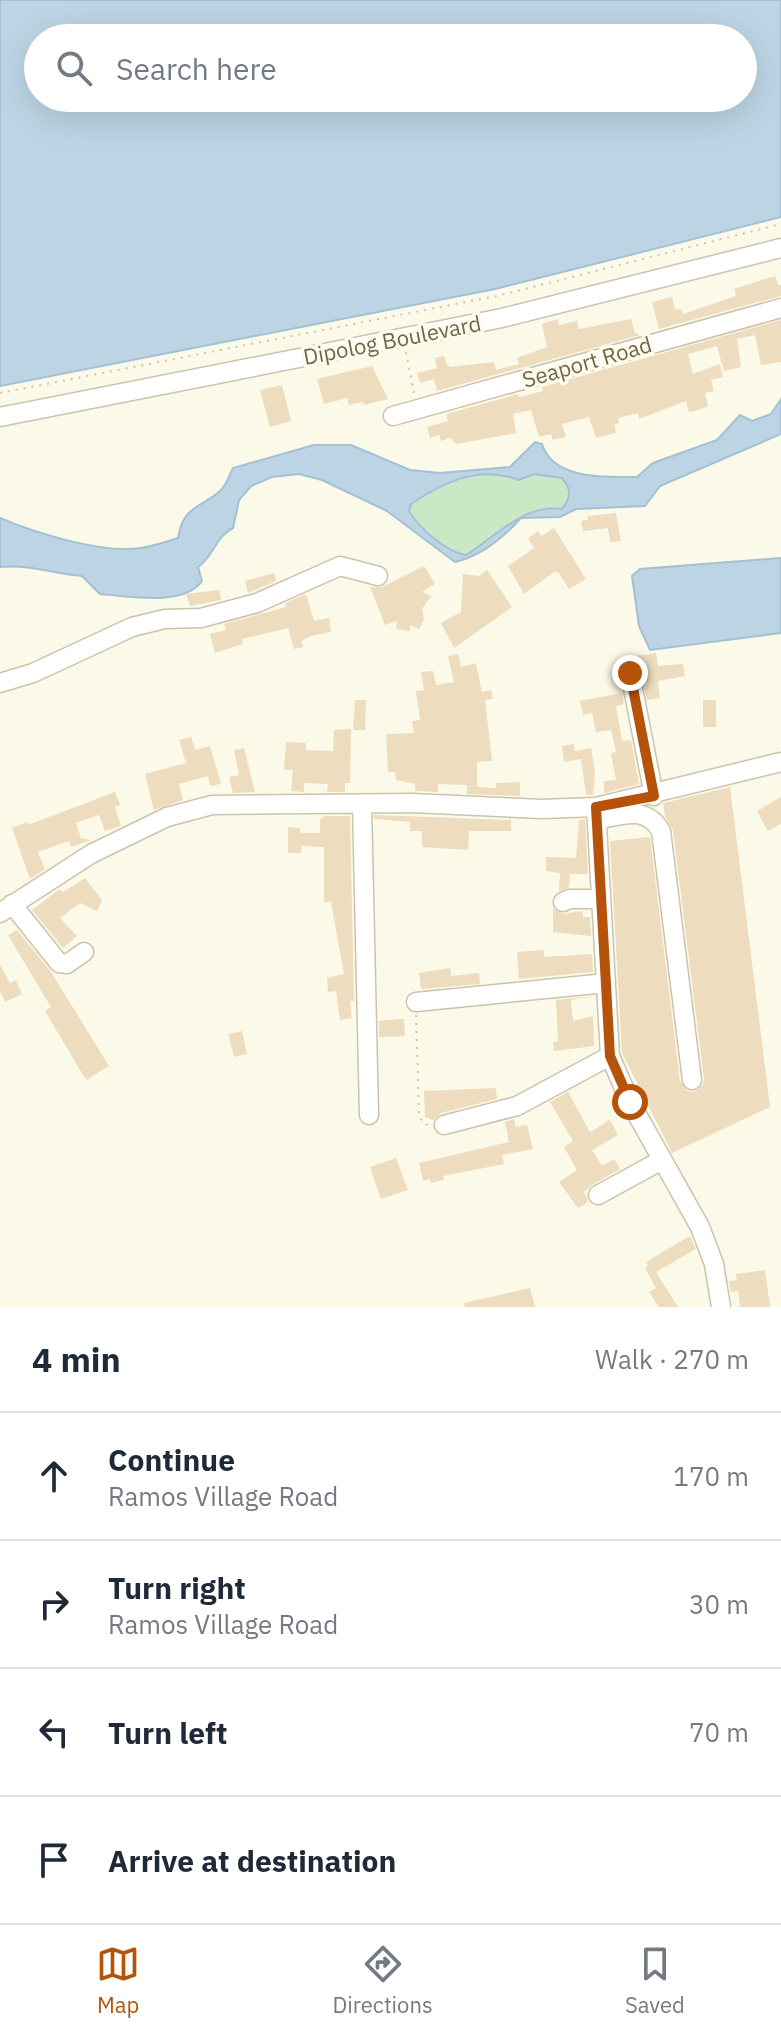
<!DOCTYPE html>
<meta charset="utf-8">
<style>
body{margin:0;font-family:"IBM Plex Sans",sans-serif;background:#f2f2f3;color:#1f2937}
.stop{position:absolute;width:24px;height:24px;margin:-18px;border:6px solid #b45309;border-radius:50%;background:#fff}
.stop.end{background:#b45309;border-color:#fff;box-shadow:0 2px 8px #0008}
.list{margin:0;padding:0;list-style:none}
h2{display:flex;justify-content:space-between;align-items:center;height:104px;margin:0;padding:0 32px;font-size:34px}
h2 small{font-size:26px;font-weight:400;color:#747a83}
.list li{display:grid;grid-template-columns:52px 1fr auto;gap:24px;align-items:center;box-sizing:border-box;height:128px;padding:0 32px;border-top:2px solid #e0e1e3}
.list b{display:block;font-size:30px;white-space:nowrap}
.list p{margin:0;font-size:26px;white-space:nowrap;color:#747a83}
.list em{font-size:26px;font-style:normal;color:#747a83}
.icon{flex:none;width:44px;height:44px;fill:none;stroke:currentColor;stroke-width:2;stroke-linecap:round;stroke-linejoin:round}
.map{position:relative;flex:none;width:781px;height:1307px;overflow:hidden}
.search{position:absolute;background:#fff;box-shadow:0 8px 32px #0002;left:24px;right:24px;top:24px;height:88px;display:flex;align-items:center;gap:20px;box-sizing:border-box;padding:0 28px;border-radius:44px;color:#747a83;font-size:30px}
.sheet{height:616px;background:#fff}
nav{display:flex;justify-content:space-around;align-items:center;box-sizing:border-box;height:112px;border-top:2px solid #e0e1e3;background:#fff;font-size:22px;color:#747a83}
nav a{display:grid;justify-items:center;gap:4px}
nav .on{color:#b45309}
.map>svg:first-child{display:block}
.green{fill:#cbe8c6}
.water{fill:#bcd4e4;stroke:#a3c0d5;stroke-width:2;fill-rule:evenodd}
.building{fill:#edddbe}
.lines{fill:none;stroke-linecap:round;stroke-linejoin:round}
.minor-casing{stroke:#cdc3ad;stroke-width:21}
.path{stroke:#d4c3a3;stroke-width:2;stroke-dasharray:2 6;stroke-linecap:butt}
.minor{stroke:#fff;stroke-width:18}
.route{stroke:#b45309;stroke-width:10}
.labels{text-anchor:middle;stroke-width:7;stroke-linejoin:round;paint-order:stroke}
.street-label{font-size:22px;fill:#74644c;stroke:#fefced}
</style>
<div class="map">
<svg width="781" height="1307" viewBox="0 0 781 1307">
<rect width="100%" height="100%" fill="#fbf9e7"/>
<path class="green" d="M534,474L561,478C572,489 571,498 562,509C525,502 495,537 466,555C446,552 419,528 409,511L411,505C443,482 480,466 519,480Z"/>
<path class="water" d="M0,0H781V217L495,289L0,386ZM38,38H743V98H38Z
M781,399V434L660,486L645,506L576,509L560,517L521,518C503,538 482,556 455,562L387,511L322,480L299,474L272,477L251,486L239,500L233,528C214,538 215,555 198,567L202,581C184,607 127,596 100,594L82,576C54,574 28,564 0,567V518C35,533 103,554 141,548C153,546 166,542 178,538C184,505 198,510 220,491C226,486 229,476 233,468L314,445H351L410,470L440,473L510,467L535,442L542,444C553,480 606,477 637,477L653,463L717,440L740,415L752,421L771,414ZM534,474L562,478C572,489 571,498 562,509C525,503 495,537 466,555C446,552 419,528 409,511L411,504C444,482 479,465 519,480Z
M781,558V633L650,650L639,626L632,576L640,569Z"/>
<path class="building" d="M775,276L778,285H781V296L659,329L652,302L672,297L675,310L681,309L683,314L736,296L734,289Z
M558,319L559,325L577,321L579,329L631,319L635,333L640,335L437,391L434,379L420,383L417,373L437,368L435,358L444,356L447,365L451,367L494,362L496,370L519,364L517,358L547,347L542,324Z
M781,320V362L761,365L755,335L737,339L741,367L724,371L717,346L688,354L693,374L720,364L723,377L711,380L714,391L705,393L708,406L698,410L689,412L686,401L639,419L638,413L618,418L619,423L614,425L616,433L596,438L589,417L562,424L566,437L553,440L551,434L539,437L531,410L513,414L516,433L456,444L450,438L441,441L439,435L430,438L427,427L448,421L446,414L518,394L519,397L543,391L542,387Z
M372,366L388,399L364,405L363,402L349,405L347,398L324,404L317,379Z
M282,385L291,421L270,427L260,390Z
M616,513L621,541L610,542L608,528L583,531L581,521L588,520L587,516Z
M554,528L586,579L569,589L558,572H554L524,594L508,566L534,548L528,538L538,531L541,536Z
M424,566L435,584L422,592L431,596L422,609L424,620L419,629L410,625V631L396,629L397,621L385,625L370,587H382Z
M487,570L512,607L454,648L441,623L461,612L463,574L479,576Z
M274,573L276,581L248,593L245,581Z
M219,590L221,600L190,606L186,594Z
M306,594L314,621L329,618L331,632L311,636L301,641L303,647L294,649L288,628L242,639L243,644L215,653L210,634L226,630L224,624L286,607V603Z
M656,653L658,666L683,664L685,676L658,681L660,698L647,700L636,656Z
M458,654L461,667L476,663L482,692L491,690L493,699L485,700L492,761L477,762V787L496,788V783L520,782V796L467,794V785L438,784V792L415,791V784L396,780L395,772H388L386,734L414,733L412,721L420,720L416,691L424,690L421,672L433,671L436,685L454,682L448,656Z
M622,693L624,704L616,706L622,741L631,740L639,784L604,793V781L616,780L611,753L616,752L611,730L596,732L592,713L583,715L580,701Z
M355,700H366L365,730H353Z
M703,700H716V727H703Z
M351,729L350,783H345V792H327L328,784L304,783V792L291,791L293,770H284L286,742L306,743V750L333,751L334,730Z
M191,737L195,750L210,746L221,784L210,786L208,776L179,784L183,800L154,810L145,774L186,763L179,740Z
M574,744L575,751L591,748L595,773L593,795H586L581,759L564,762L562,746Z
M244,748L255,792L233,793L229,777L239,775L234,750Z
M730,787L770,1107L672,1153L622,1053L610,841L650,837L680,1081L687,1091L694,1092L703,1085L704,1079L673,830L665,816L663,803Z
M115,792L120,805L115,807L121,826L105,831L99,815L76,823L81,838L91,840L71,847L69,841L38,852L45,869L30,879L12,828L27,822L28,825Z
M781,797V824L768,831L757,811Z
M374,815L511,820V831H469L468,850L422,847V831H410V822L374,819Z
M325,816H350L354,1001H350L352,1018L340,1020L336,991L328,992L327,978L344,974L331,902H324V847L301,846V853H288V827L300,828V833H320V819Z
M585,819L588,874H570L569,887L559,891L560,873L546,871V857L576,858L579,820Z
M85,878L102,900L97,911L80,903L60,918L77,936L63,948L32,910L60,889L63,892Z
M553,908L562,914L583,911V917H590L591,936L553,932Z
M17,930L51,972L109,1066L86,1080L45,1011L51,1007L8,935Z
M544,950V957L592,954L593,972L519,979L517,952Z
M0,964L10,983L16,980L22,994L5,1002L0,991Z
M450,968L451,976L479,973L480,984L421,989L419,973Z
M595,996L571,1000L573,1021L593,1016L594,1046L554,1051L553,1042L558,1041L556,1000Z
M404,1019L405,1036L379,1037V1021Z
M242,1031L247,1054L234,1057L228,1034Z
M496,1088L497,1099L441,1113L433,1120L425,1117L424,1091Z
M568,1092L590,1132L610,1120L618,1135L592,1150L602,1166L614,1159L620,1169L592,1185L584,1192L588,1202L578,1208L559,1182L577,1170L564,1147L573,1141L550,1102Z
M514,1119L516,1127L527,1125L533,1149L502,1155L504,1164L443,1176L444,1180L431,1183L430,1179L423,1181L419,1163L509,1142L505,1122Z
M396,1158L408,1190L381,1199L370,1167Z
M690,1236L696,1249L656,1272L678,1307H659L649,1292L656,1288L645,1268L648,1266L646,1262Z
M765,1270L770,1307H740L738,1291L731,1292L729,1281L737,1280L736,1274Z
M530,1288L535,1307H465L464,1303Z"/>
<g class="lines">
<defs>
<path id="minor" d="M393,416L781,308
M0,417L502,318L781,248
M630,673L654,796
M0,683L33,673L132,627L165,619L201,618L257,603L340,566L378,576
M362,804L369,1115
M597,820C622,815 646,805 661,831L692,1080
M563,902L569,899H601
M12,904L59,963L67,964L84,952
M0,913L91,854L167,817L212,805L412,803L542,809L596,807
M416,1002L606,983
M444,1125L517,1106L610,1056
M598,1195L662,1160
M721,1307L714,1264L700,1227L630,1102L610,1056L596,807L781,762"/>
</defs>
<use href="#minor" class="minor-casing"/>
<path class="path" d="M406,352L414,393
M0,393L497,296L781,224
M416,1015L419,1112L422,1122L431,1127"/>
<use href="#minor" class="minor"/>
</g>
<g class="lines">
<path class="route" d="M630,1102L610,1056L596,807L654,796L630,673"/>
</g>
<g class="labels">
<g class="street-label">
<text transform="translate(392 340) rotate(-11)" y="8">Dipolog Boulevard</text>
<text transform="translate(587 362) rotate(-16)" y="8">Seaport Road</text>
</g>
</g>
</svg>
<div class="stop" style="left:630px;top:1102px"></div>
<div class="stop end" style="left:630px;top:673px"></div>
<div class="search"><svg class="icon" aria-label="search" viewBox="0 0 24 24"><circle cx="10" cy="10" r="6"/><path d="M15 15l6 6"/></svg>Search here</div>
</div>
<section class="sheet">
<h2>4 min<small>Walk · 270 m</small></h2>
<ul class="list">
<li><svg class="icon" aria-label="ahead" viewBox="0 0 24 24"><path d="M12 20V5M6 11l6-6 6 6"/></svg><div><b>Continue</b><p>Ramos Village Road</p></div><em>170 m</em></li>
<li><svg class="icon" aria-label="right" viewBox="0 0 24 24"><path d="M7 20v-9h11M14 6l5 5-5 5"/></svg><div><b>Turn right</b><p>Ramos Village Road</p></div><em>30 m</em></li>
<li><svg class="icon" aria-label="left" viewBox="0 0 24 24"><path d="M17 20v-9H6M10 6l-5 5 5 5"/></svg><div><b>Turn left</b></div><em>70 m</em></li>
<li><svg class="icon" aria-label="arrive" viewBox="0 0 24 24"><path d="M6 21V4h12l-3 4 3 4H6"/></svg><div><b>Arrive at destination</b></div></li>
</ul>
</section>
<nav>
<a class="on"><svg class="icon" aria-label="map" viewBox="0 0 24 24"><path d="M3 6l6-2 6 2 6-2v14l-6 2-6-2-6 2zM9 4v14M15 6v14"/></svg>Map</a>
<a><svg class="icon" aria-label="directions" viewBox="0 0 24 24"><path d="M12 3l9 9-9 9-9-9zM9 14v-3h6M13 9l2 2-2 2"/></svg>Directions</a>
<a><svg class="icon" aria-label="saved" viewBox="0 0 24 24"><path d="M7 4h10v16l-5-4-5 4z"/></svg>Saved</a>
</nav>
